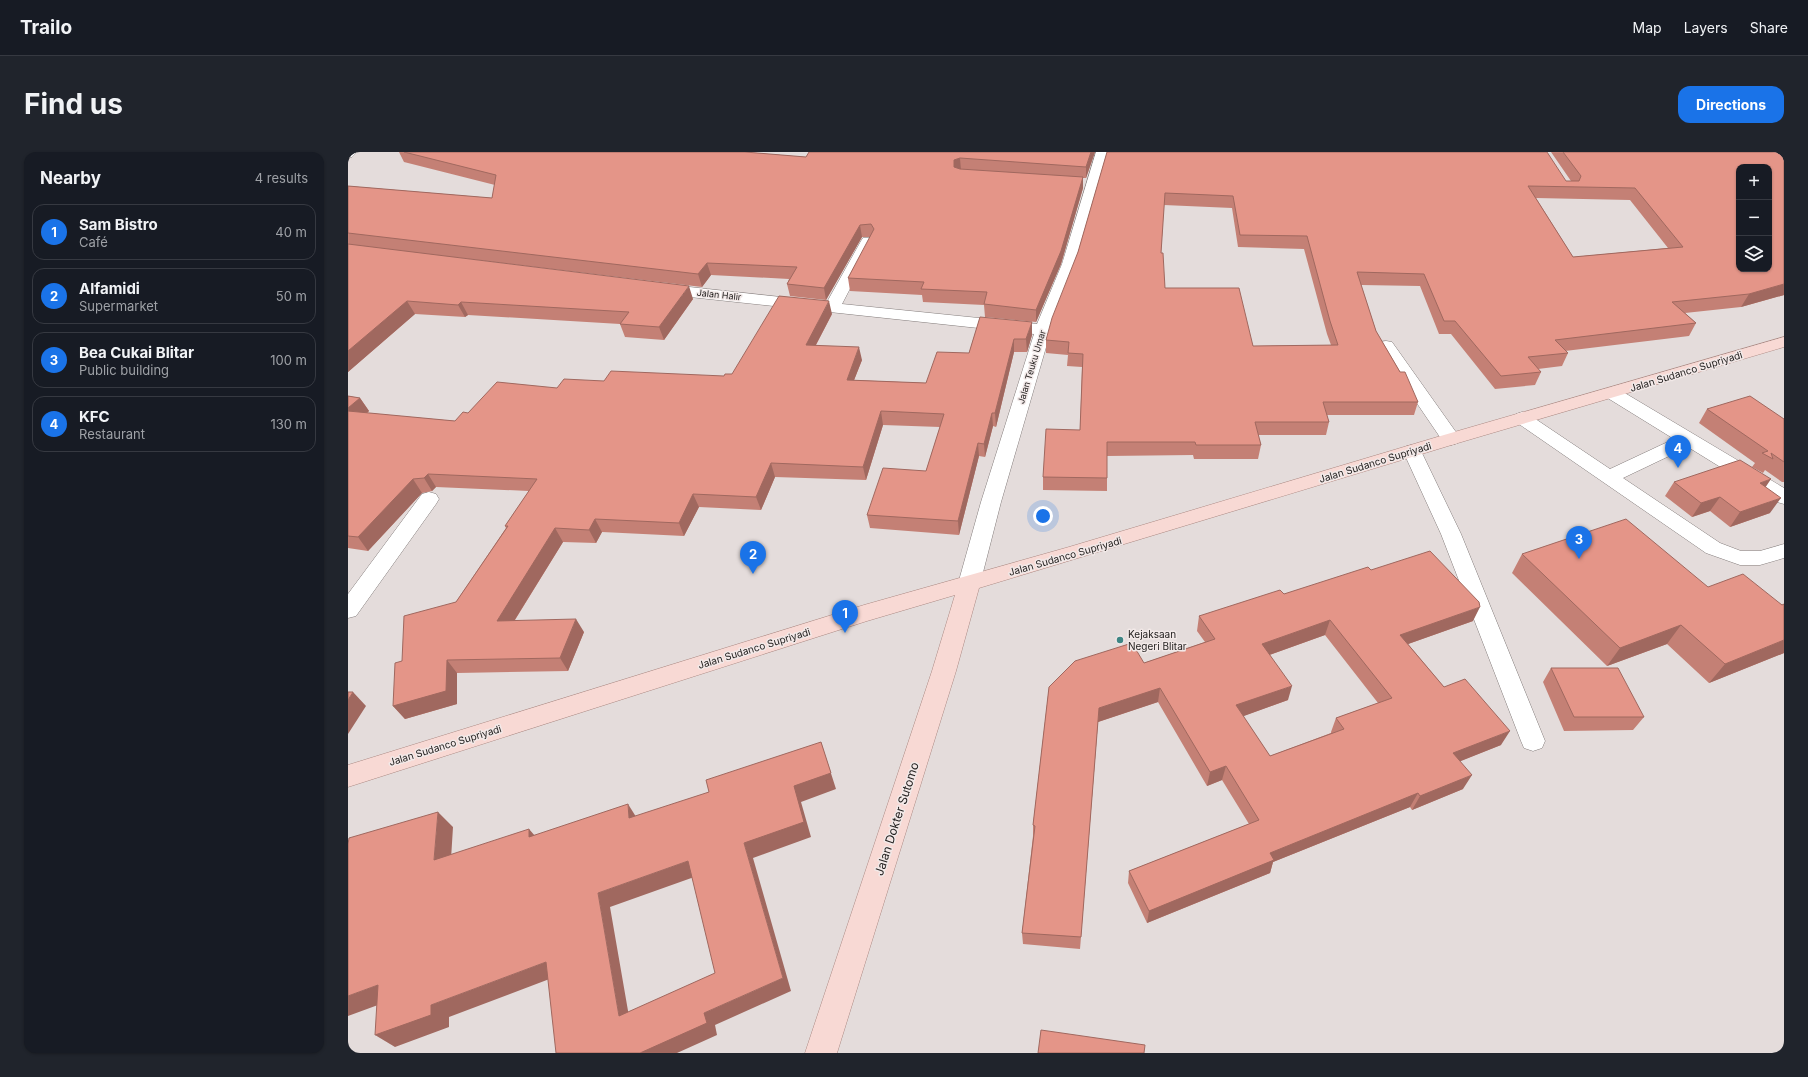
<!DOCTYPE html>
<meta charset="utf-8">
<style>
body{margin:0;font-family:Inter,sans-serif;background:#20242c;color:#f1f3f6}
.controls{position:absolute;right:12px;top:12px;display:grid;overflow:hidden;border-radius:8px;box-shadow:0 1px 3px #0004}
.controls button{width:36px;height:36px;display:grid;place-items:center;padding:0;border:0;border-bottom:1px solid #363941;background:#171b24;color:#f1f3f6;font:20px sans-serif}
.you{position:absolute;left:695px;top:364px;width:14px;height:14px;margin:-10px;border:3px solid #fff;border-radius:50%;background:#1a73e8;box-shadow:0 0 0 6px #1a73e833}
.badge{display:grid;place-items:center;width:26px;height:26px;border-radius:50%;background:#1a73e8;color:#fff;font-size:13px;font-weight:700}
.pin{position:absolute;translate:-50% -33px;filter:drop-shadow(0 1px 2px #0008)}
.pin::after{content:'';position:absolute;top:21px;width:14px;height:12px;background:inherit;clip-path:polygon(0 0,100% 0,50% 100%)}
.list{margin:0;padding:0;list-style:none}
h2{display:flex;justify-content:space-between;align-items:center;height:52px;margin:0;padding:0 16px;font-size:17px}
h2 small{font-size:13px;font-weight:400;color:#9ea1a6}
.list li{display:grid;grid-template-columns:26px 1fr auto;gap:12px;align-items:center;box-sizing:border-box;height:56px;margin:0 8px 8px;padding:0 8px;border:1px solid #363941;border-radius:12px}
.list b{display:block;font-size:15px;white-space:nowrap}
.list p{margin:0;font-size:13px;white-space:nowrap;color:#9ea1a6}
.list em{font-size:13px;font-style:normal;color:#9ea1a6}
.icon{flex:none;width:22px;height:22px;fill:none;stroke:currentColor;stroke-width:2;stroke-linecap:round;stroke-linejoin:round}
.map{position:relative;flex:none;width:1436px;height:901px;overflow:hidden;border-radius:12px}
header{display:flex;align-items:center;gap:24px;box-sizing:border-box;height:56px;padding:0 20px;background:#171b24;border-bottom:1px solid #363941}
header strong{font-size:19px}
nav{display:flex;gap:22px;margin-inline-start:auto;font-size:14px}
.intro{display:flex;align-items:center;justify-content:space-between;box-sizing:border-box;height:96px;padding:0 24px}
h1{margin:0;font-size:28px}
.button{padding:10px 18px;border-radius:12px;background:#1a73e8;color:#fff;font-size:14px;font-weight:700}
main{display:flex;gap:24px;padding:0 24px}
aside{flex:1;background:#171b24;border-radius:12px;box-shadow:0 1px 3px #0004}
.map>svg:first-child{display:block}
.lines{fill:none;stroke-linecap:round;stroke-linejoin:round}
.minor-casing{stroke:#837c7b;stroke-width:1}
.major-casing{stroke:#ab8983;stroke-width:1}
.minor{fill:#fff;fill-rule:evenodd}
.major{fill:#f8d9d4;fill-rule:evenodd}
.wall{fill:#c48075;fill-rule:evenodd}
.shaded-wall{fill:#a0685f}
.building{fill:#e49588;stroke:#a0685f;fill-rule:evenodd}
.poi-dot{fill:#3d8584;stroke:#f2e9e8;stroke-width:1.5}
.labels{text-anchor:middle;stroke-width:3;stroke-linejoin:round;paint-order:stroke}
.far-street-label{font-size:9px;fill:#252221;stroke:#f2e9e8}
.street-label{font-size:10px;fill:#252221;stroke:#f2e9e8}
.poi-label{font-size:10px;fill:#252221;stroke:#f2e9e8;text-anchor:start}
.near-street-label{font-size:12px;fill:#252221;stroke:#f2e9e8}
</style>
<header>
<strong>Trailo</strong>
<nav><a>Map</a><a>Layers</a><a>Share</a></nav>
</header>
<div class="intro"><h1>Find us</h1><a class="button">Directions</a></div>
<main>
<aside>
<h2>Nearby<small>4 results</small></h2>
<ul class="list">
<li><span class="badge">1</span><div><b>Sam Bistro</b><p>Café</p></div><em>40 m</em></li>
<li><span class="badge">2</span><div><b>Alfamidi</b><p>Supermarket</p></div><em>50 m</em></li>
<li><span class="badge">3</span><div><b>Bea Cukai Blitar</b><p>Public building</p></div><em>100 m</em></li>
<li><span class="badge">4</span><div><b>KFC</b><p>Restaurant</p></div><em>130 m</em></li>
</ul>
</aside>
<div class="map">
<svg width="1436" height="901" viewBox="0 0 1436 901">
<rect width="100%" height="100%" fill="#e4dcdb"/>
<g class="lines">
<defs>
<path id="minor" d="M0,0H9L4,5L0,6Z
M748,0H760L728,112L703,178L653,350L632,432L629,438L621,440L613,438L610,432L633,350L686,182L314,142L309,140L306,137L309,134L314,132L479,150L513,89L515,86H525L527,89L494,152L689,172L714,112Z
M1038,189L1044,190L1110,283L1112,287L1110,291L1103,293L1096,291L1030,194L1032,190Z
M1264,236L1270,237L1436,336V352L1429,350L1340,295L1275,326L1372,391L1393,399H1412L1436,392V406L1412,413H1392L1358,401L1168,270L1165,266L1168,262L1174,260L1180,262L1262,317L1326,287L1258,245L1255,241L1258,237Z
M1064,293L1071,295L1073,299L1113,382L1197,589L1194,596L1185,599L1176,596L1173,589L1093,382L1055,299L1057,295Z
M81,340L88,342L91,347L88,352L8,464L0,466V442L74,342Z"/>
<path id="major" d="M1436,185V195L1110,291L631,436L608,519L489,901H457L584,519L607,443L519,469L0,635V613L516,453L721,395L1096,283Z"/>
</defs>
<use href="#minor" class="minor-casing"/>
<use href="#major" class="major-casing"/>
<use href="#minor" class="minor"/>
<use href="#major" class="major"/>
</g>
<path class="wall" d="M51,0H397L458,5L461,0H747L738,26H735V36L713,112L688,170L637,165L636,153L575,150L574,143L502,139L500,126L523,85H514L478,148L442,144L439,132L441,127L363,123L354,135L104,105L345,147L316,188L277,185L272,172L120,163L117,165L67,162L0,220V34L144,46L147,33L56,10Z
M759,0L1218,29H1223L1203,0H1436V143L1393,155L1337,161L1348,171L1341,184L1217,199L1220,201L1214,214L1190,217L1193,220L1187,233L1147,237L1103,182H1091L1072,134L1013,133L1028,179L1070,250L1066,263H979L981,270L978,283H910L913,293L910,307H846L845,303L759,304V339L695,338V325L732,278L734,215L719,214L720,203L698,201V188L730,100ZM1188,46L1282,48L1320,96L1225,105ZM816,53L884,56L890,95L956,97L979,182L983,193L905,194L817,136L813,101Z
M484,162L468,193L514,208L506,228L578,231L621,201L632,165L684,183L679,200H666L648,275L645,274L637,305L631,304L611,383L522,376L519,363L578,319L592,275L535,273L518,328L427,325L413,358L351,355L336,384L254,380L248,391L215,390L167,468L236,480L220,519L109,521V552L57,567L45,554L54,509L108,450L158,376L157,374L181,339L88,335L84,339L74,341L20,399L0,396V244L12,246L21,259L19,261L107,269L120,261L209,236L256,229L376,224L384,222Z
M1359,257L1436,267V330H1434L1417,318L1415,321L1404,315L1407,311L1351,271Z
M1326,330L1417,335L1422,361L1382,375L1362,359L1344,365L1317,344Z
M1174,402L1360,435L1434,453L1436,452V501L1361,531L1319,492L1259,514L1164,421Z
M1023,418L1125,469L1060,492L1096,535L1153,593L1112,609L1115,637L1064,658L1062,655L925,710L922,721L799,771L780,731L781,719L901,672L874,628L859,634L810,550L750,570L732,797L675,792L674,781L685,684V673L701,535L796,511L857,490L849,479L851,464L936,442ZM977,483L1030,551L988,566L983,580V581L922,604L895,564L940,548L921,503Z
M1203,516L1296,565L1285,578L1216,579L1195,530Z"/>
<path class="shaded-wall" d="M743,0H747L738,26V15Z
M612,6L613,18L606,15V8Z
M735,25V36L713,112L688,170V158Z
M512,73L514,85L478,148L476,136Z
M359,111L363,123L354,135L350,122Z
M1436,132V143L1393,155L1401,142Z
M341,134L345,147L316,188L311,175Z
M59,149L67,162L0,220V199Z
M481,149L484,162L461,206L458,193Z
M113,150L120,163L117,165L110,153Z
M684,170V183L679,200L678,187Z
M666,187V200L648,275L647,261Z
M511,195L514,208L501,241L499,228Z
M12,246L21,259L7,272L0,262V256Z
M533,259L535,273L518,328L515,315Z
M644,261L645,274L637,305L636,292Z
M630,291L631,304L611,383L610,369Z
M423,311L427,325L413,358L408,345Z
M80,322L88,335L84,339L76,326Z
M65,327L74,341L20,399L10,385Z
M1423,327L1413,342L1412,331Z
M345,342L351,355L336,384L331,371Z
M1372,345L1362,359L1344,365L1353,351Z
M1433,346L1422,361L1382,375L1392,360Z
M247,367L254,380L248,391L241,378Z
M207,376L215,390L158,482L149,469Z
M1132,455L1125,469L1046,497L1052,483Z
M228,467L236,480L220,519L212,506Z
M982,468L977,483L910,507L914,492Z
M1333,473L1319,492L1259,514L1272,496Z
M1436,488V501L1361,531L1377,512Z
M99,508L109,521V552L57,567L45,554Z
M944,534L940,548L885,568L888,553Z
M812,536L810,550L750,570L732,797L733,785L751,556Z
M5,540L18,554L0,582V548Z
M1162,579L1153,593L1098,615L1105,601Z
M473,590L488,637L453,650L463,685L405,706L443,839L367,873L369,883L329,901H292L356,861L435,826L396,691L446,634Z
M878,614L874,628L859,634L862,620Z
M1124,623L1115,637L1064,658L1072,644Z
M1070,641L1062,655L925,710L922,721L799,771L801,759L922,701Z
M280,652L290,668L281,666Z
M90,660L105,675L102,723L86,708Z
M181,677L194,692L181,685Z
M340,709L349,724L262,755L283,876L271,864L250,741Z
M198,810L212,823L101,865V875L47,895L27,883L83,853Z
M30,833L49,846L0,864V844Z"/>
<path class="building" d="M56,0H397L458,5L461,0H743L738,15L612,6L606,8V15L612,17L735,25L713,99L688,158L636,152L639,140L573,137L576,130L500,126L526,77L523,72L512,73L476,136L439,132L449,115L359,111L350,122L0,81V34L144,46L148,23Z
M759,0H1199L1218,29H1231L1233,24L1215,0H1436V132L1401,142L1324,150L1348,171L1207,188L1220,201L1180,205L1193,220L1153,224L1107,169H1096L1076,122L1009,120L1028,179L1052,220H1057L1070,250H975L981,270H907L913,293H848L847,290H759V326L695,325L698,277L732,278L735,202L720,201L721,190L698,188L704,166L730,100ZM1391,15H1421V117H1391ZM1180,34L1287,36L1335,95L1225,105ZM817,41L885,44L892,83L959,84L982,169L990,193L905,194L891,136H817L815,101H813Z
M0,92L341,134L311,175L272,172L281,160L113,150L110,153L59,149L0,199Z
M431,144L481,149L458,193L511,195L499,228L578,231L589,200L621,201L632,165L684,170L678,187H666L647,261H644L636,292L630,291L610,369L519,363L535,316L578,319L596,262L533,259L515,315L423,311L408,345L345,342L331,371L247,367L241,378L207,376L149,469L228,467L212,506L99,508L98,539L45,554L47,511L54,509L56,464L108,450L160,374H157L189,327L80,322L76,326L65,327L10,385L0,384V259L107,269L115,260L120,261L149,230L209,236L216,227L256,229L263,219L376,224L377,222H384Z
M0,244L12,246L0,256Z
M1402,244L1436,267V310L1423,301L1425,307L1414,301L1420,299L1359,257Z
M1392,308L1423,327L1412,331L1433,346L1392,360L1372,345L1353,351L1326,330Z
M1278,367L1360,435L1395,422L1434,453L1436,452V488L1377,512L1333,473L1272,496L1174,402Z
M1082,399L1131,450L1132,455L1052,483L1096,535L1117,527L1162,579L1105,601L1124,623L1072,644L1070,641L922,701L926,708L801,759L781,719L911,668L878,614L862,620L812,536L751,556L733,785L674,781L687,674L685,673L701,535L727,509L784,491L796,511L867,487L851,464L932,438L936,442L1020,415L1023,418ZM982,468L1044,546L988,566L996,577L922,604L888,553L944,534L914,492Z
M1203,516H1270L1296,565H1226Z
M0,540H5L0,548Z
M473,590L483,621L446,634L456,670L396,691L435,826L356,861L359,871L292,901H208L198,810L83,853V863L27,883L30,833L0,844V692L1,686L90,660L86,708L181,677V685L280,652L281,666L361,640L358,628ZM340,709L367,821L271,864L250,741Z
M693,878L797,893L796,901H690Z"/>
<circle class="poi-dot" cx="772" cy="488" r="4"/>
<g class="labels">
<g class="far-street-label">
<text transform="translate(371 143) rotate(6)" y="3">Jalan Halir</text>
<text transform="translate(684 215) rotate(-73)" y="3">Jalan Teuku Umar</text>
</g>
<g class="street-label">
<text transform="translate(1338 219) rotate(-17)" y="4">Jalan Sudanco Supriyadi</text>
<text transform="translate(1027 310) rotate(-17)" y="4">Jalan Sudanco Supriyadi</text>
<text transform="translate(717 404) rotate(-16)" y="4">Jalan Sudanco Supriyadi</text>
<text transform="translate(406 496) rotate(-17)" y="4">Jalan Sudanco Supriyadi</text>
<text transform="translate(97 593) rotate(-17)" y="4">Jalan Sudanco Supriyadi</text>
</g>
<g class="poi-label">
<text x="780" y="486">Kejaksaan<tspan x="780" dy="12">Negeri Blitar</tspan></text>
</g>
<g class="near-street-label">
<text transform="translate(549 667) rotate(-72)" y="4">Jalan Dokter Sutomo</text>
</g>
</g>
</svg>
<div class="controls">
<button>+</button>
<button>−</button>
<button><svg class="icon" aria-label="layers" viewBox="0 0 24 24"><path d="M12 4l9 5-9 5-9-5zM3 14l9 5 9-5"/></svg></button>
</div>
<div class="you"></div>
<div class="pin badge" style="left:497px;top:481px">1</div>
<div class="pin badge" style="left:405px;top:422px">2</div>
<div class="pin badge" style="left:1231px;top:407px">3</div>
<div class="pin badge" style="left:1330px;top:316px">4</div>
</div>
</main>
